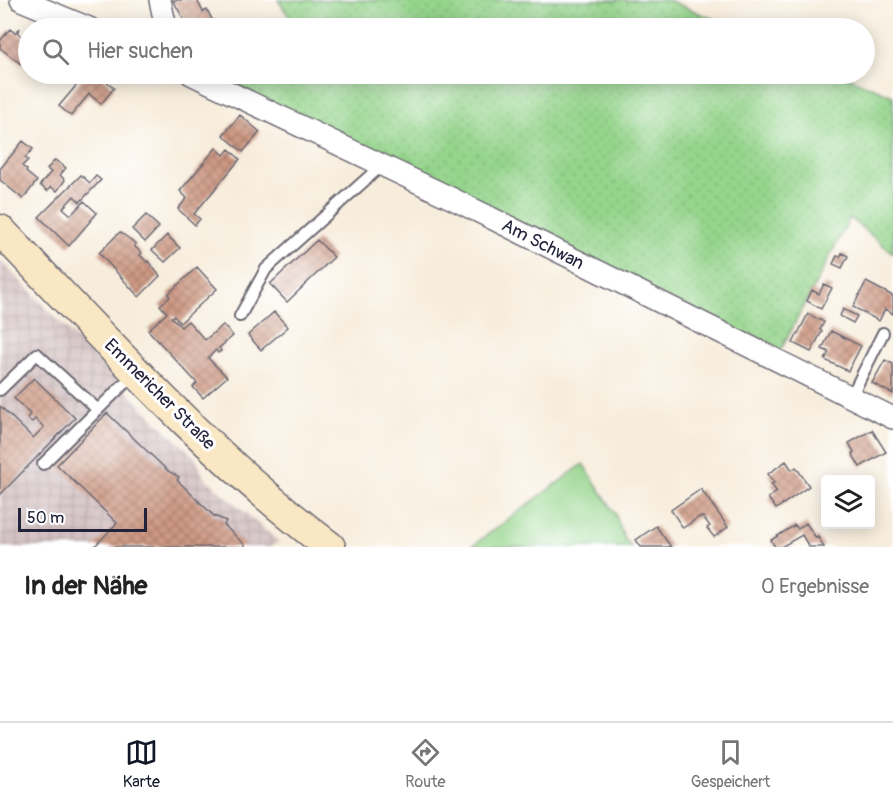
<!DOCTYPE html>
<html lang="de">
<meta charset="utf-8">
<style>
body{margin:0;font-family:Pangolin,sans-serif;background:#f6f6f6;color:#222}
.controls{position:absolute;right:18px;bottom:18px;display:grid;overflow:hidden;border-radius:6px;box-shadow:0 3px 15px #0003}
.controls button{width:54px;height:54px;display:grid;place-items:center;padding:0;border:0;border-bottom:2px solid #e0e0e0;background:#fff;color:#222;font:30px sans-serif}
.scale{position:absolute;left:18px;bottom:15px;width:129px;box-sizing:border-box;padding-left:6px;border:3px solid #22223b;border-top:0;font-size:16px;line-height:21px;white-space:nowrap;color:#22223b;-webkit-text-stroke:4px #fff;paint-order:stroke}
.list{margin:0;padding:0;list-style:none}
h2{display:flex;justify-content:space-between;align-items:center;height:78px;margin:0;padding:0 24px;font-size:26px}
h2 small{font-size:20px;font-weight:400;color:#767676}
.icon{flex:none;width:33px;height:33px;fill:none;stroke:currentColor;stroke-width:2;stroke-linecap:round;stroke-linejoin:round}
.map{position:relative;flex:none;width:893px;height:547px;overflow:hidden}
.search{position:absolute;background:#fff;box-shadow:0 3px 15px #0003;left:18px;right:18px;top:18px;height:66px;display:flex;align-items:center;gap:15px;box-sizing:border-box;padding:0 21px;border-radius:33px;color:#767676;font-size:22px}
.sheet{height:174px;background:#fff}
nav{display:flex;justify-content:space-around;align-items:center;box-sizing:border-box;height:84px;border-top:2px solid #e0e0e0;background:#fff;font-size:16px;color:#767676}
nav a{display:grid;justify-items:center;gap:3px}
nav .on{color:#111827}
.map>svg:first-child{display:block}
.industrial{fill:url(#industrial-grid)}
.grass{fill:url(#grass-dots);stroke:#5b7b63;stroke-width:1.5}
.garden{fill:#94d48b;stroke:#5b7b63;stroke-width:1.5}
.building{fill:url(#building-cross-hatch)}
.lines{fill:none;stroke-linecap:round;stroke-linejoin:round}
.service-casing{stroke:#6d6973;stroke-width:14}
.minor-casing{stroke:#6d6973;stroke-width:24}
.secondary-casing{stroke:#6d6973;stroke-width:33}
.service{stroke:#fff;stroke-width:10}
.minor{stroke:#fff;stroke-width:21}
.secondary{stroke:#fae7c3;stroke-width:30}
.labels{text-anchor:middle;stroke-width:6;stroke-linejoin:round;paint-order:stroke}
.street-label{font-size:18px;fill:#22223b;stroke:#fff}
</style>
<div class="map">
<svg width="893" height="547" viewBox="0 0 893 547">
<defs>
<pattern id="industrial-grid" width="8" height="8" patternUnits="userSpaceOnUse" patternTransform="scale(1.5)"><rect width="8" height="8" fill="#d2bfc0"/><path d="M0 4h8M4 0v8" fill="none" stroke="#b4a4a6"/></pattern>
<pattern id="grass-dots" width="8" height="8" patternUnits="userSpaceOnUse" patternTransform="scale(1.5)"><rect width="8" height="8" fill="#94d48b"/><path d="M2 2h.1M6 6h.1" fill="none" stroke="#7fb679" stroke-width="1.8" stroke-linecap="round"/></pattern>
<pattern id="building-cross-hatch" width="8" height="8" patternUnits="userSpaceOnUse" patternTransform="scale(1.5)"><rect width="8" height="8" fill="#ce9983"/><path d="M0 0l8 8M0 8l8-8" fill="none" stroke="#a77c6c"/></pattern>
</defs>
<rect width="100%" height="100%" fill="#fff"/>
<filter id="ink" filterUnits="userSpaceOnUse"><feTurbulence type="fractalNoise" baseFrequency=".0167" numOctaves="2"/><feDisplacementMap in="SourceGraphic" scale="12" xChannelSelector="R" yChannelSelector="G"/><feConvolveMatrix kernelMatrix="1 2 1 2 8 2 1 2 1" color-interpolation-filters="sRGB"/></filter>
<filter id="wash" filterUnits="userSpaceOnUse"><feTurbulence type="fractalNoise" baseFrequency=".008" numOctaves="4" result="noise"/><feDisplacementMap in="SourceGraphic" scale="24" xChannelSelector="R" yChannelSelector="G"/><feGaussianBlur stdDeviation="1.35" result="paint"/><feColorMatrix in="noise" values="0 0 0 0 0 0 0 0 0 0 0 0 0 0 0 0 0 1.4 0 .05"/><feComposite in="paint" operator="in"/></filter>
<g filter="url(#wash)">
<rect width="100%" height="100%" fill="#f7eddc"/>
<path class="industrial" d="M0,260L156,421L195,457L204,477L279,542L269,547H0Z"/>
<path class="grass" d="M278,0H668L735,28H297Z
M235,74H840L893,96V253L850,218L778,355L224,81Z"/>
<path class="garden" d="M583,464L615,513L624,538L631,547H471Z"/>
<g id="blocks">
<path class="building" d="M173,0H197L203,12L207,10L214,23L204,28H186L183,23L185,22Z
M20,28L18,33L28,41V57L27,56L23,64H21L0,48V41L10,29L15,33Z
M86,74H100L99,75L114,88L101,104L89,94L71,116L59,106Z
M240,115L260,132L243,152L223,135Z
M23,141L33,149L25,158L28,160L22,166L27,170L26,172L37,181L23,199L0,180V169Z
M216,148L224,155L229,149L240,159L194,214L200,219L195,225L178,209L187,198L180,191Z
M55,160L66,168L60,175L65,180L57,191L51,187L47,191L40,185L51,172L47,169Z
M81,175L90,183L96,176L101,180L80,202L74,196L63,208L71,215L84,201L97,213L69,246L39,217Z
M146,215L159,227L145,242L132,229Z
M120,232L136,244L134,246L142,253L140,255L147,262L148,261L160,276L139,297L99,253Z
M167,235L180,248L165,262L152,250Z
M317,240L334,257L287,302L270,284Z
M842,253L848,256L842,268L833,264L837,256L840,257Z
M197,267L217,289L180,323L174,316L171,317L181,327L188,321L205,340L223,325L233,336L219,348L221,351L218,353L216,350L208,358L227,377L203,398L193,387L197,383L148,330L167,313L160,305L170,297L168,294Z
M866,282L893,296V314L885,309L879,321L853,307Z
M824,284L832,288L821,309L807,301L812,290L819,294Z
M843,309L857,316L853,323L840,316Z
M274,312L288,327L261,350L248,335Z
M808,314L824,322L820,330L822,331L811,352L793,343Z
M831,331L861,346L848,371L825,360L829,352L822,349Z
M885,360L893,364V394L872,383Z
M34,378L75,418L0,495V406L33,438L44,427L35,419L32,422L27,418L30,414L14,398Z
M107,413L168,471L179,477L177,480L214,516L226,521L224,525L245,545L243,547H94L117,523L57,465Z
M872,430L886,452L860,467L852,453L854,452L849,443Z
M786,461L792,470L796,467L809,486L776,509L768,498L777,492L771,484L774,483L768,474Z
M701,489L728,527L714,537L707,528L710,526L703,517H699L683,528L671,510Z
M806,523L816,538L818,537L824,547H809L802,535L781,547H775L771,540L795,525L798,529Z
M656,526L671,547H641L636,540Z"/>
</g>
</g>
<g filter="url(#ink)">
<use href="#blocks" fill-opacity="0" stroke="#6d6973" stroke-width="1.5"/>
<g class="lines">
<defs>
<path id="service" d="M240,316L266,269L382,165
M0,390L37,354L98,410
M851,397L883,333
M43,464L134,374"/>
<path id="minor" d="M21,0L89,28
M160,0L166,28
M191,74L453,199L893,418"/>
<path id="secondary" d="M0,230C106,340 208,455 330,547"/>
</defs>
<use href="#service" class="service-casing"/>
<use href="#minor" class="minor-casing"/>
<use href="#secondary" class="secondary-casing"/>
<use href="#service" class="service"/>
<use href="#minor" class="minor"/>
<use href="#secondary" class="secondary"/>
</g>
</g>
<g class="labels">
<g class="street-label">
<text transform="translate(543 244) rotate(27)" y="6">Am Schwan</text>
<text transform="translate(160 394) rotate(45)" y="6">Emmericher Straße</text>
</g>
</g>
</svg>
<div class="controls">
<button><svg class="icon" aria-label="layers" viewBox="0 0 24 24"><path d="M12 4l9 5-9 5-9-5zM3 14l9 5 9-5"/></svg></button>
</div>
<div class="scale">50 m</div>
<div class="search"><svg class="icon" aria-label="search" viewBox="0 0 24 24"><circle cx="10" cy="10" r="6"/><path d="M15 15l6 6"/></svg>Hier suchen</div>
</div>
<section class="sheet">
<h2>In der Nähe<small>0 Ergebnisse</small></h2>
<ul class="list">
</ul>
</section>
<nav>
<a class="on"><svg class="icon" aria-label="map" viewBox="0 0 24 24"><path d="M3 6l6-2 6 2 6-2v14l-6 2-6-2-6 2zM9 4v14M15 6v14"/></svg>Karte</a>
<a><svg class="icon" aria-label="directions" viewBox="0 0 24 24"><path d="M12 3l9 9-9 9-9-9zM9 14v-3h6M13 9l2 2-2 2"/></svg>Route</a>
<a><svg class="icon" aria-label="saved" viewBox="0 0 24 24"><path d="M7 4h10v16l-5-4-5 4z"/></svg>Gespeichert</a>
</nav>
